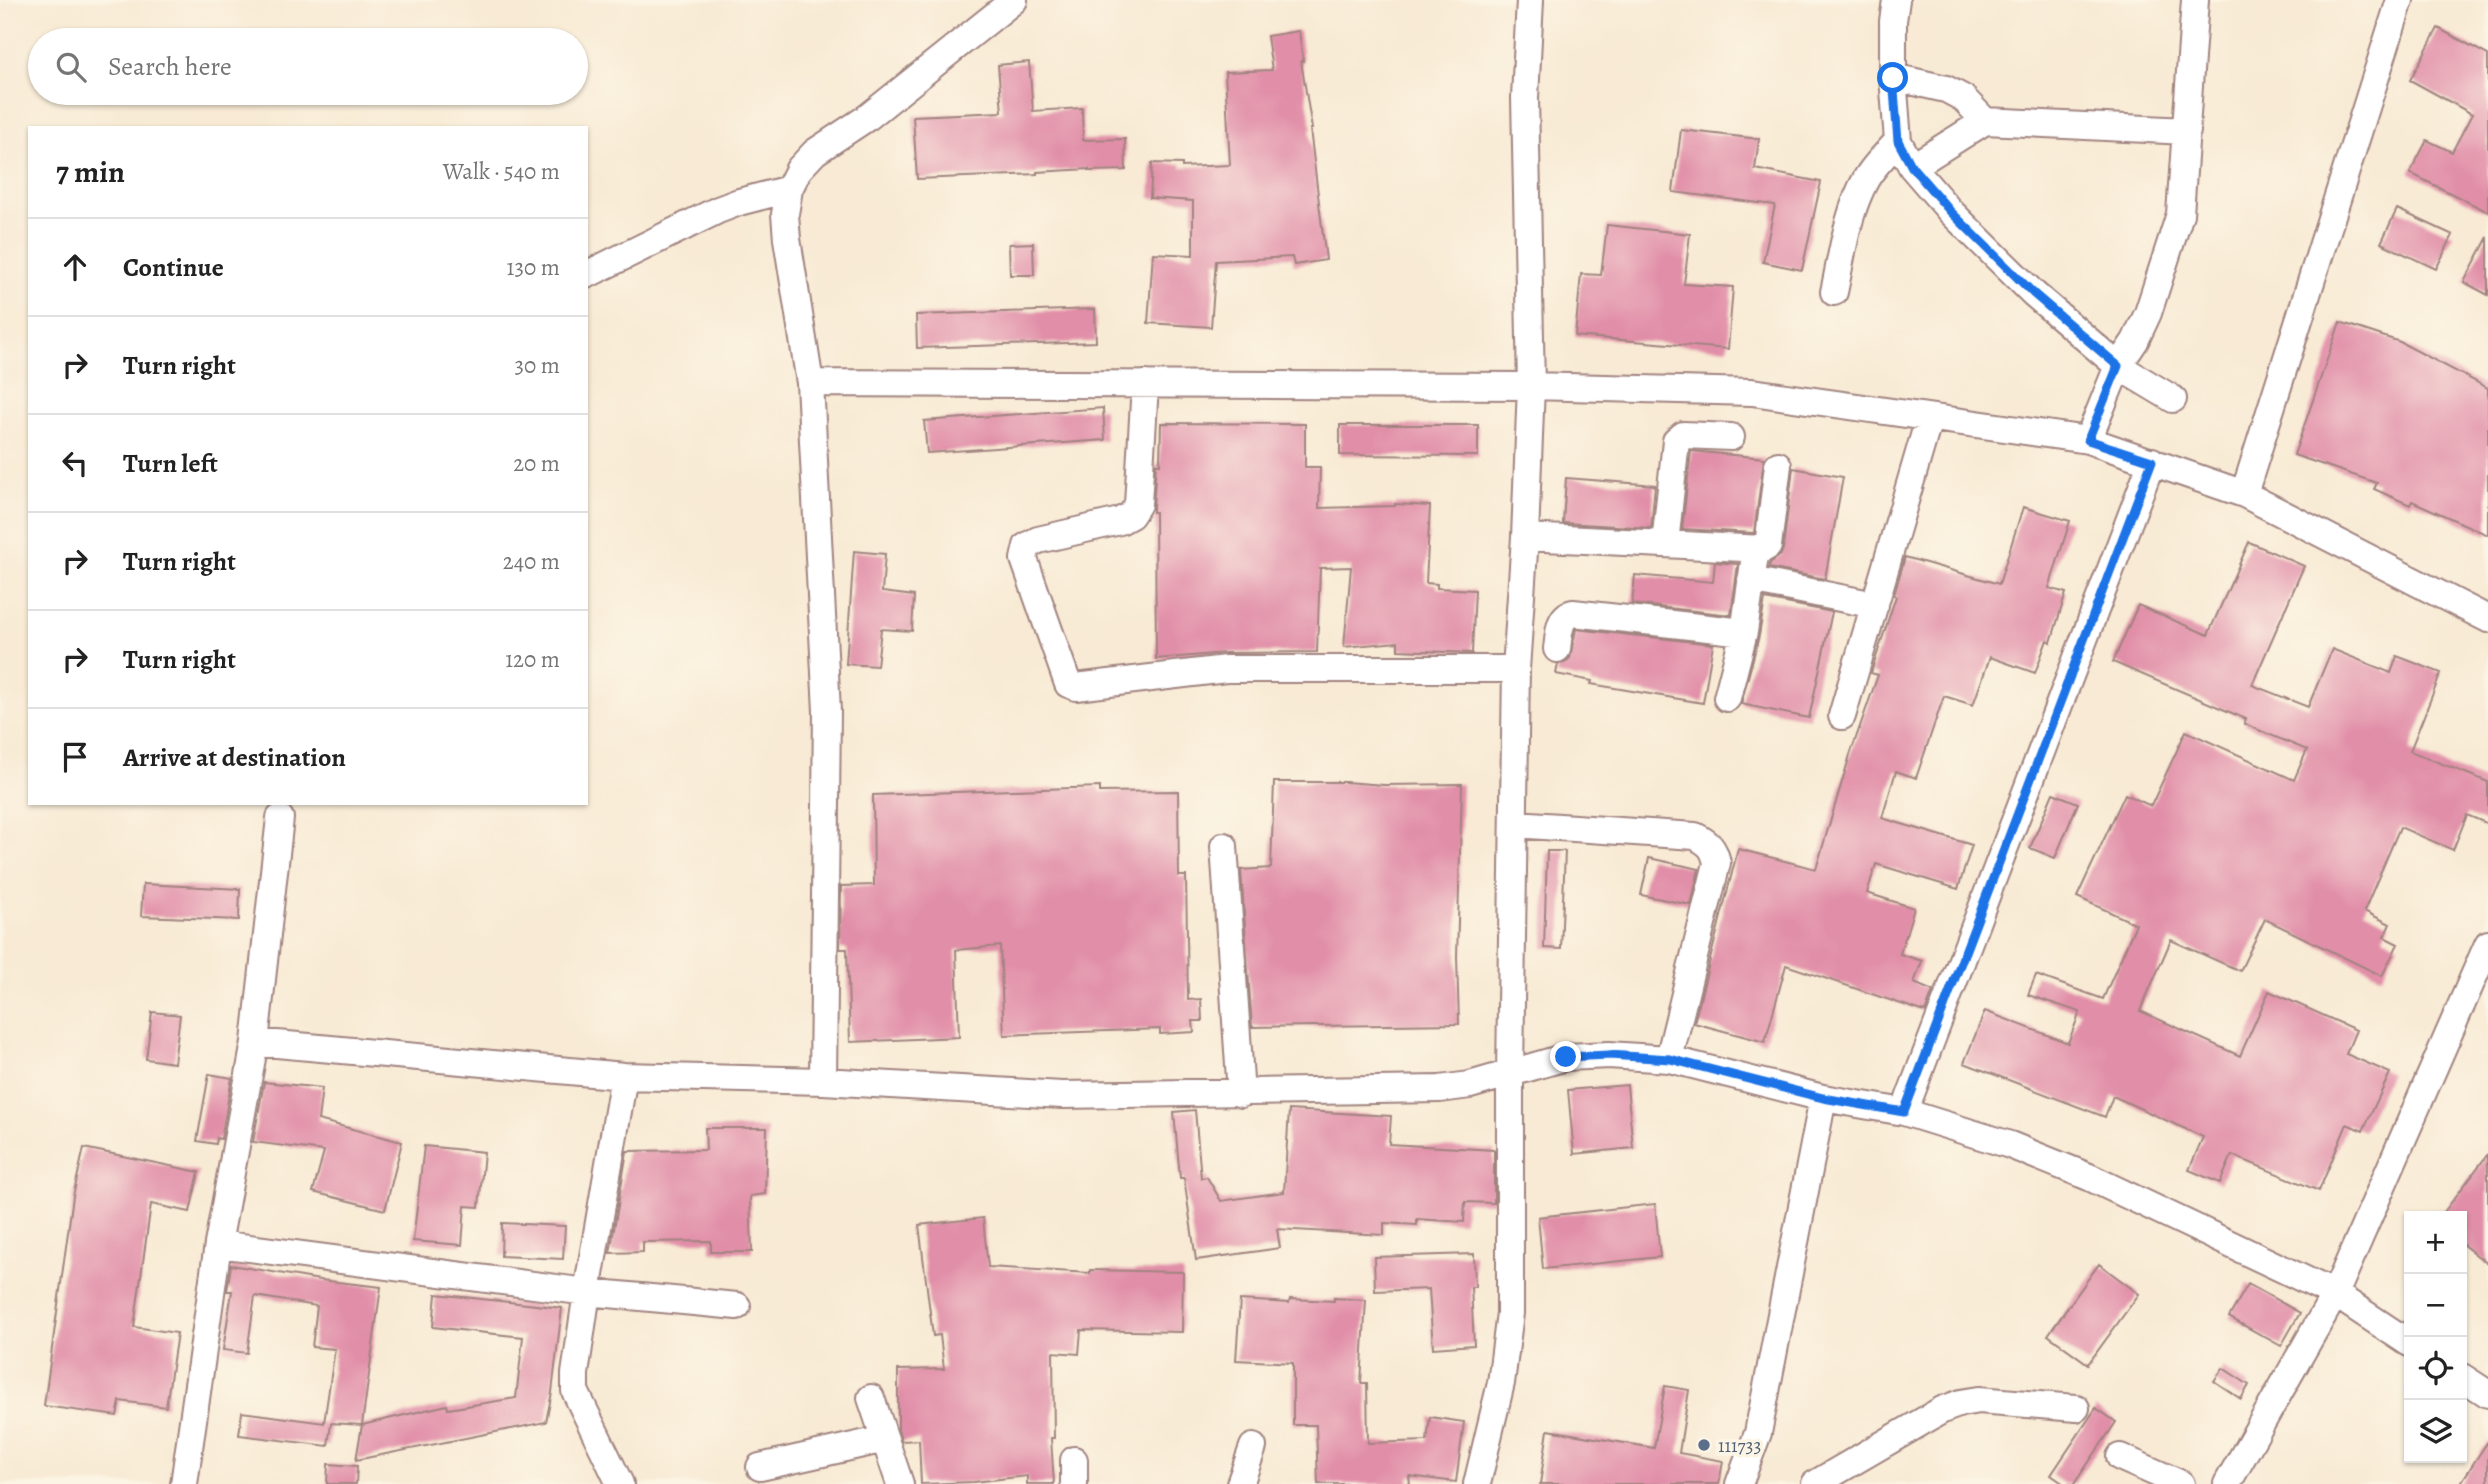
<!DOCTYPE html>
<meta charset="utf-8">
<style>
body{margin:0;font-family:Alegreya,serif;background:#f6f6f6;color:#222}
.controls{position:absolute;right:21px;bottom:21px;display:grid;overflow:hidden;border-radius:0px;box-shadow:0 2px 5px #0004}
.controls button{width:63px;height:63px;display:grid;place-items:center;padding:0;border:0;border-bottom:2px solid #e0e0e0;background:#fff;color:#222;font:35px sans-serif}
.stop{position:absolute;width:21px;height:21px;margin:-16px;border:5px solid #1a73e8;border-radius:50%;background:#fff}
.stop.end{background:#1a73e8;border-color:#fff;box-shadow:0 2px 7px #0008}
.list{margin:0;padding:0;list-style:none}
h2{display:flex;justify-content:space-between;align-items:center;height:91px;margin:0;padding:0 28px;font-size:30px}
h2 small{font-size:23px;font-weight:400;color:#767676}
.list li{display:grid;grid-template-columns:46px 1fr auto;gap:21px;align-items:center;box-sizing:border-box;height:98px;padding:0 28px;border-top:2px solid #e0e0e0}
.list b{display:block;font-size:26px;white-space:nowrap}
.list em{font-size:23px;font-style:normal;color:#767676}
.icon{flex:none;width:38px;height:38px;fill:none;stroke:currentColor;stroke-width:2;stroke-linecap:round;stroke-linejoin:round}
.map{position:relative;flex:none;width:2488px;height:1484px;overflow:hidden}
.search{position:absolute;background:#fff;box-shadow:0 2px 5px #0004;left:28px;top:28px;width:560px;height:77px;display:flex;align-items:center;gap:18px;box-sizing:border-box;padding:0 24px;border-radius:38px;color:#767676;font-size:26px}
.panel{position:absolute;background:#fff;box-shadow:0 2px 5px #0004;left:28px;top:126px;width:560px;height:679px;border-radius:0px}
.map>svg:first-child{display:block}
.building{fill:#e18ea8}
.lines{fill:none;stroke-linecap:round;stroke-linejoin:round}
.minor-casing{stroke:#a18480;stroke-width:30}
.minor{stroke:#fff;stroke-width:26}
.route{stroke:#1a73e8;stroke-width:9}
.service-dot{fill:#5c6f8a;stroke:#fcf5e5;stroke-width:2.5}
.labels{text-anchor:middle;stroke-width:7;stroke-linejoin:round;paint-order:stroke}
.service-label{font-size:19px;fill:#4e5e75;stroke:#fcf5e5;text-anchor:start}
</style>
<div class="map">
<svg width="2488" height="1484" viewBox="0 0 2488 1484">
<rect width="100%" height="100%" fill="#fcf5e5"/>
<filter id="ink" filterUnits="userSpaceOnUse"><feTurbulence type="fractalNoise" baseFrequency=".0143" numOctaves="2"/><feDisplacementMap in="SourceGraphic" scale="14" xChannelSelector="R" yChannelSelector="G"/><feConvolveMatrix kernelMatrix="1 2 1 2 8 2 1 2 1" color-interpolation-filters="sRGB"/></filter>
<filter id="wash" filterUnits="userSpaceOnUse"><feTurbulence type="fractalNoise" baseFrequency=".00686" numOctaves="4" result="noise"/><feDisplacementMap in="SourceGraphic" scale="28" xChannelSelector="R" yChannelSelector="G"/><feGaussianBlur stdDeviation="1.57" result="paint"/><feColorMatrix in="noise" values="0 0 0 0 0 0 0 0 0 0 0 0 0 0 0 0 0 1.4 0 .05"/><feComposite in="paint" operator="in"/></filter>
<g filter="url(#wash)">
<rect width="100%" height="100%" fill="#f8ead4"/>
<g id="blocks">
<path class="building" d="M2438,28L2488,55V212L2410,173L2427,140L2452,152L2472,114L2410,80Z
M1299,31L1303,61H1301L1312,129H1310L1326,260L1294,265L1292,257L1216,261L1211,327L1148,323L1153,253L1193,255V201L1150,198L1152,163L1182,164V167L1230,165L1225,72L1272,70L1267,36Z
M1029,62L1033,111L1082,108L1083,140L1125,139L1126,170L1089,171V169L1037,172V174L917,179L913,116L1002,112L998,65Z
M1681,130L1759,139L1755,169L1821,182L1802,270L1763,262L1775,205L1673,192Z
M2397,209L2453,235L2436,269L2381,243Z
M1607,225L1690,234L1684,284L1733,287L1728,349L1575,336L1581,274L1601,275Z
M2488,237V295L2464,282Z
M1033,243L1034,275H1010L1009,244Z
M1095,309L1096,342L917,348L916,315Z
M2340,322L2400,342L2488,388V535L2412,501L2410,505L2374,489L2377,483L2294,455Z
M1103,408L1105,440L927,453L924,421Z
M1161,423L1305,424V467H1320L1319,508L1395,506V504L1430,506L1426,583L1437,584V588L1475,590L1472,653L1398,650V642L1344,647L1351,567L1320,568L1317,652L1226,653L1156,659L1155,512H1153V507L1156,464H1160Z
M1340,425H1478V456L1340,455Z
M1691,451L1764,458L1754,533L1682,529Z
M1793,468L1843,477L1825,579L1769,568L1770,563L1781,555L1783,549Z
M1566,478L1655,485L1651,528L1563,523Z
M2023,507L2070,521L2049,588L2066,593L2051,642L2047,640L2035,673L1990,657L1973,705L1944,696L1916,778L1896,771L1882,818L1972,845L1958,889L1876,864L1867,893L1914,908L1900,954L1922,961L1914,983L1933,991L1925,1012L1786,965L1765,1042L1694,1023L1738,849L1816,869L1850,755L1878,675L1871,673L1896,596L1894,595L1905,557L1999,584Z
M2249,542L2304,566L2252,685L2308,707L2332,649L2391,673L2397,656L2441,673L2410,751L2488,782V824L2467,815L2453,850L2400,827L2364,911L2390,924L2384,937L2398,944L2382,976L2265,919L2240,971L2171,940L2140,1011L2240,1056L2269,991L2356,1030L2346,1054L2390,1073L2363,1131L2347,1124L2319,1191L2232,1155L2220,1183L2189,1170L2203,1137L2113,1096L2105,1117L1964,1063L1985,1011L2068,1043L2080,1012L2028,995L2036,975L2103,999L2136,924L2077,897L2125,794L2151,806L2186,731L2294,780L2307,750L2244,724L2246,719L2113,662L2138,605L2208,635Z
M854,551L885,554L882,592L914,596L912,631L881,629L877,666L846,664Z
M1715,562L1738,564L1731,615L1632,604L1635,575L1713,582Z
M1765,599L1832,612L1809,718L1741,704L1759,636Z
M1576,629L1713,644L1703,703L1591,684L1592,681L1556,674L1558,664L1564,663L1570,658Z
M1274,782H1345L1384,785L1462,784L1457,957L1459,1024L1252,1027L1241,870L1271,868Z
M1100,787V792L1178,791L1179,876H1186L1188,1000L1201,999L1202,1021H1193L1194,1032L1160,1034V1029L1004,1035L1000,946L956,950L959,1037L850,1042L847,949H840L841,886L874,885L873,795Z
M2053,793L2078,803L2055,858L2030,848Z
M1547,851H1565L1561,949L1544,948Z
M1649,858L1699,869L1691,905L1641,895Z
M143,884L240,889L239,920L141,916Z
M152,1012L180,1015L174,1063L146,1059Z
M209,1074L232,1078L221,1139L217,1138L216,1144L197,1141Z
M264,1082L322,1088L318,1120L402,1142L385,1210L313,1192L324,1151L253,1142Z
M1627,1085L1633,1148L1574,1154L1568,1090Z
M1195,1110L1201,1178L1207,1177L1221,1201L1284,1192L1289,1110L1391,1116L1389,1144L1494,1150V1203L1465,1202L1464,1222L1417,1219V1225L1384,1223V1235L1277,1229L1280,1248L1196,1260L1184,1178H1180L1174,1112Z
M705,1128H767L765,1194L750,1196L752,1252H711V1241L643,1242V1252L610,1253L627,1151L706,1150Z
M424,1146L484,1152L479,1207L465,1206L462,1245L413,1241Z
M84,1148L199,1172L190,1212L151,1204L134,1327L177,1333L166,1407L120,1401L117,1416L44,1406L73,1196Z
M2488,1154V1264L2462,1244V1216H2441Z
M1655,1204L1660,1257L1543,1269L1538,1217Z
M983,1218L988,1267L1090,1273V1270L1183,1272L1182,1332L1081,1330L1079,1354L1053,1352L1054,1438H1051L1054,1484H1027V1476L974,1482L921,1484L919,1440L902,1441L898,1430V1370L944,1369L940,1335L933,1336L919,1225Z
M502,1223L565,1226L563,1259L501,1256Z
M1474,1254L1475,1287H1471L1474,1345L1433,1348L1429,1289L1375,1291L1374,1257Z
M2099,1264L2139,1294L2088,1364L2048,1335Z
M231,1265L320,1280L381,1287L362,1425L331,1423L328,1446L239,1435L242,1412L324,1423L335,1349L312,1347L317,1306L255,1296L247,1353L223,1350L232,1291H227Z
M2248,1284L2300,1313L2281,1346L2229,1317Z
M436,1294L562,1308L552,1392L546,1422L356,1460L362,1425L447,1405L448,1409L516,1398L523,1337L433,1327Z
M1334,1298L1366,1300L1361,1383H1367L1368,1443L1427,1441L1430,1417L1464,1422L1456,1482L1409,1476L1410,1484H1318L1316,1425H1293V1363L1236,1360L1240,1300L1289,1303L1290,1299L1334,1301Z
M2223,1368L2249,1385L2241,1399L2214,1381Z
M1665,1386L1689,1390L1679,1453L1723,1461L1719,1484H1540L1548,1430L1654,1448Z
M2096,1408L2116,1422L2074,1484H2064L2051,1475Z
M2488,1441V1484H2460Z
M328,1464L357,1466L356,1484H327Z"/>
</g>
</g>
<g filter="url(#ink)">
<use href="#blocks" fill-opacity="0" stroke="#a18480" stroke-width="2"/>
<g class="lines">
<defs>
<path id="minor" d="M1896,0L1893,21V77L1898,141L1912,167L1950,211L2034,294L2118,366L2173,399
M1893,77L1946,89L1963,98L1985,121
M1912,167L1985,121L2187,131
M586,275L718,210L739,202L789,189
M1834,292C1842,255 1847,213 1866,179C1874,165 1887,153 1898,141
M810,383L1531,386L1525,98L1530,0
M1145,384L1138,504L1131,515L1120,521L1038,540L1027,546L1024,559L1068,684L1076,687L1226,669H1516
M2088,440L2118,366L2135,341L2148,313L2180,214L2195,0
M2244,494L2400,0
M1525,537L1763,549L1768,546L1778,465
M1665,544L1676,441L1683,435L1731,437
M1751,580L1875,605
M1557,649C1559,636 1558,616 1573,613L1744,632
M1727,698L1744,632L1756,548
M1842,716L1929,419
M1514,824L1695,836C1709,843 1714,848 1717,863L1669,1059
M1224,846L1241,1094
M255,1042L624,1076L823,1081L1062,1095L1440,1089L1470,1085L1566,1057L1609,1055L1669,1059L1823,1098L1904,1112L2010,1145L2089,1177L2335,1294L2409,1343
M823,1081L827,711L810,383L787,239L785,214L789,189L799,169L815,152L868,117L1014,0
M1904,1112L2152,461
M218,1244L587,1292L737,1306
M2462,1377L2488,1394
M871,1398L900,1484
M2120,1457L2181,1484
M1074,1460V1484
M760,1467L885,1439
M184,1484L218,1244L255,1042L280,818
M620,1484L575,1391V1374L587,1292L624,1076
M1240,1484L1253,1447
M1477,1484L1501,1383L1510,1313V1072L1516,669L1525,537L1531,386L1752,392L2088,440L2244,494L2488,619
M1739,1484L1758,1433L1823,1098
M1815,1484L1942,1410L1961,1403L1979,1400L2076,1408
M2227,1484L2335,1294L2488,944"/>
</defs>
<use href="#minor" class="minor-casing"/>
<use href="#minor" class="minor"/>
</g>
</g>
<g class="lines" filter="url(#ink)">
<path class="route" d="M1566,1057L1609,1055L1670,1059L1823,1098L1904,1112L2152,461L2088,440L2118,366L2034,294L1950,211L1912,167L1898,141L1893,78"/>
</g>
<circle class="service-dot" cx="1704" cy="1445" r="7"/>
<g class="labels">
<g class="service-label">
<text x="1718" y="1452">111733</text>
</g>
</g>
</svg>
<div class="controls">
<button>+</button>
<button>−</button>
<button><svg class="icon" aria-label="locate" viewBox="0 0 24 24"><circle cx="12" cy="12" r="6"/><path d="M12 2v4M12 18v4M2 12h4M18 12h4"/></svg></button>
<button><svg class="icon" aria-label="layers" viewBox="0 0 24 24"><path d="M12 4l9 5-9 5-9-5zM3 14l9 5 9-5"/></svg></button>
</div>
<div class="stop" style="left:1893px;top:78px"></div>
<div class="stop end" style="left:1566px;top:1057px"></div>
<div class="search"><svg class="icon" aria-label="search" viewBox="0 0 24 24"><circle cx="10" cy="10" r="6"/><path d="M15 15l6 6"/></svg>Search here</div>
<section class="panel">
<h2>7 min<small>Walk · 540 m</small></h2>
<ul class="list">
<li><svg class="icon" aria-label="ahead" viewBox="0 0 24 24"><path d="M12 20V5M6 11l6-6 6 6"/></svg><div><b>Continue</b></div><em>130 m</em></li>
<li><svg class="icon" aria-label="right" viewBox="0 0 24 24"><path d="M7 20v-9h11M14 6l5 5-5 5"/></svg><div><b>Turn right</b></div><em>30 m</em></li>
<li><svg class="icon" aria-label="left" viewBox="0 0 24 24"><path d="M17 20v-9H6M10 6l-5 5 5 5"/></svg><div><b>Turn left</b></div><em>20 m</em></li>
<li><svg class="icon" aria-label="right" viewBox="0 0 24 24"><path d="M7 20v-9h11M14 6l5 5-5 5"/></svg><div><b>Turn right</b></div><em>240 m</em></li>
<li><svg class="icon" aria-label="right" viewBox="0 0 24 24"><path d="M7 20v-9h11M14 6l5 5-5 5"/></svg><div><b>Turn right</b></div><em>120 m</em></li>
<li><svg class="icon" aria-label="arrive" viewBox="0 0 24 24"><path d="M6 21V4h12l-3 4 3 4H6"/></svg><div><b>Arrive at destination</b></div></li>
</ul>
</section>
</div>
